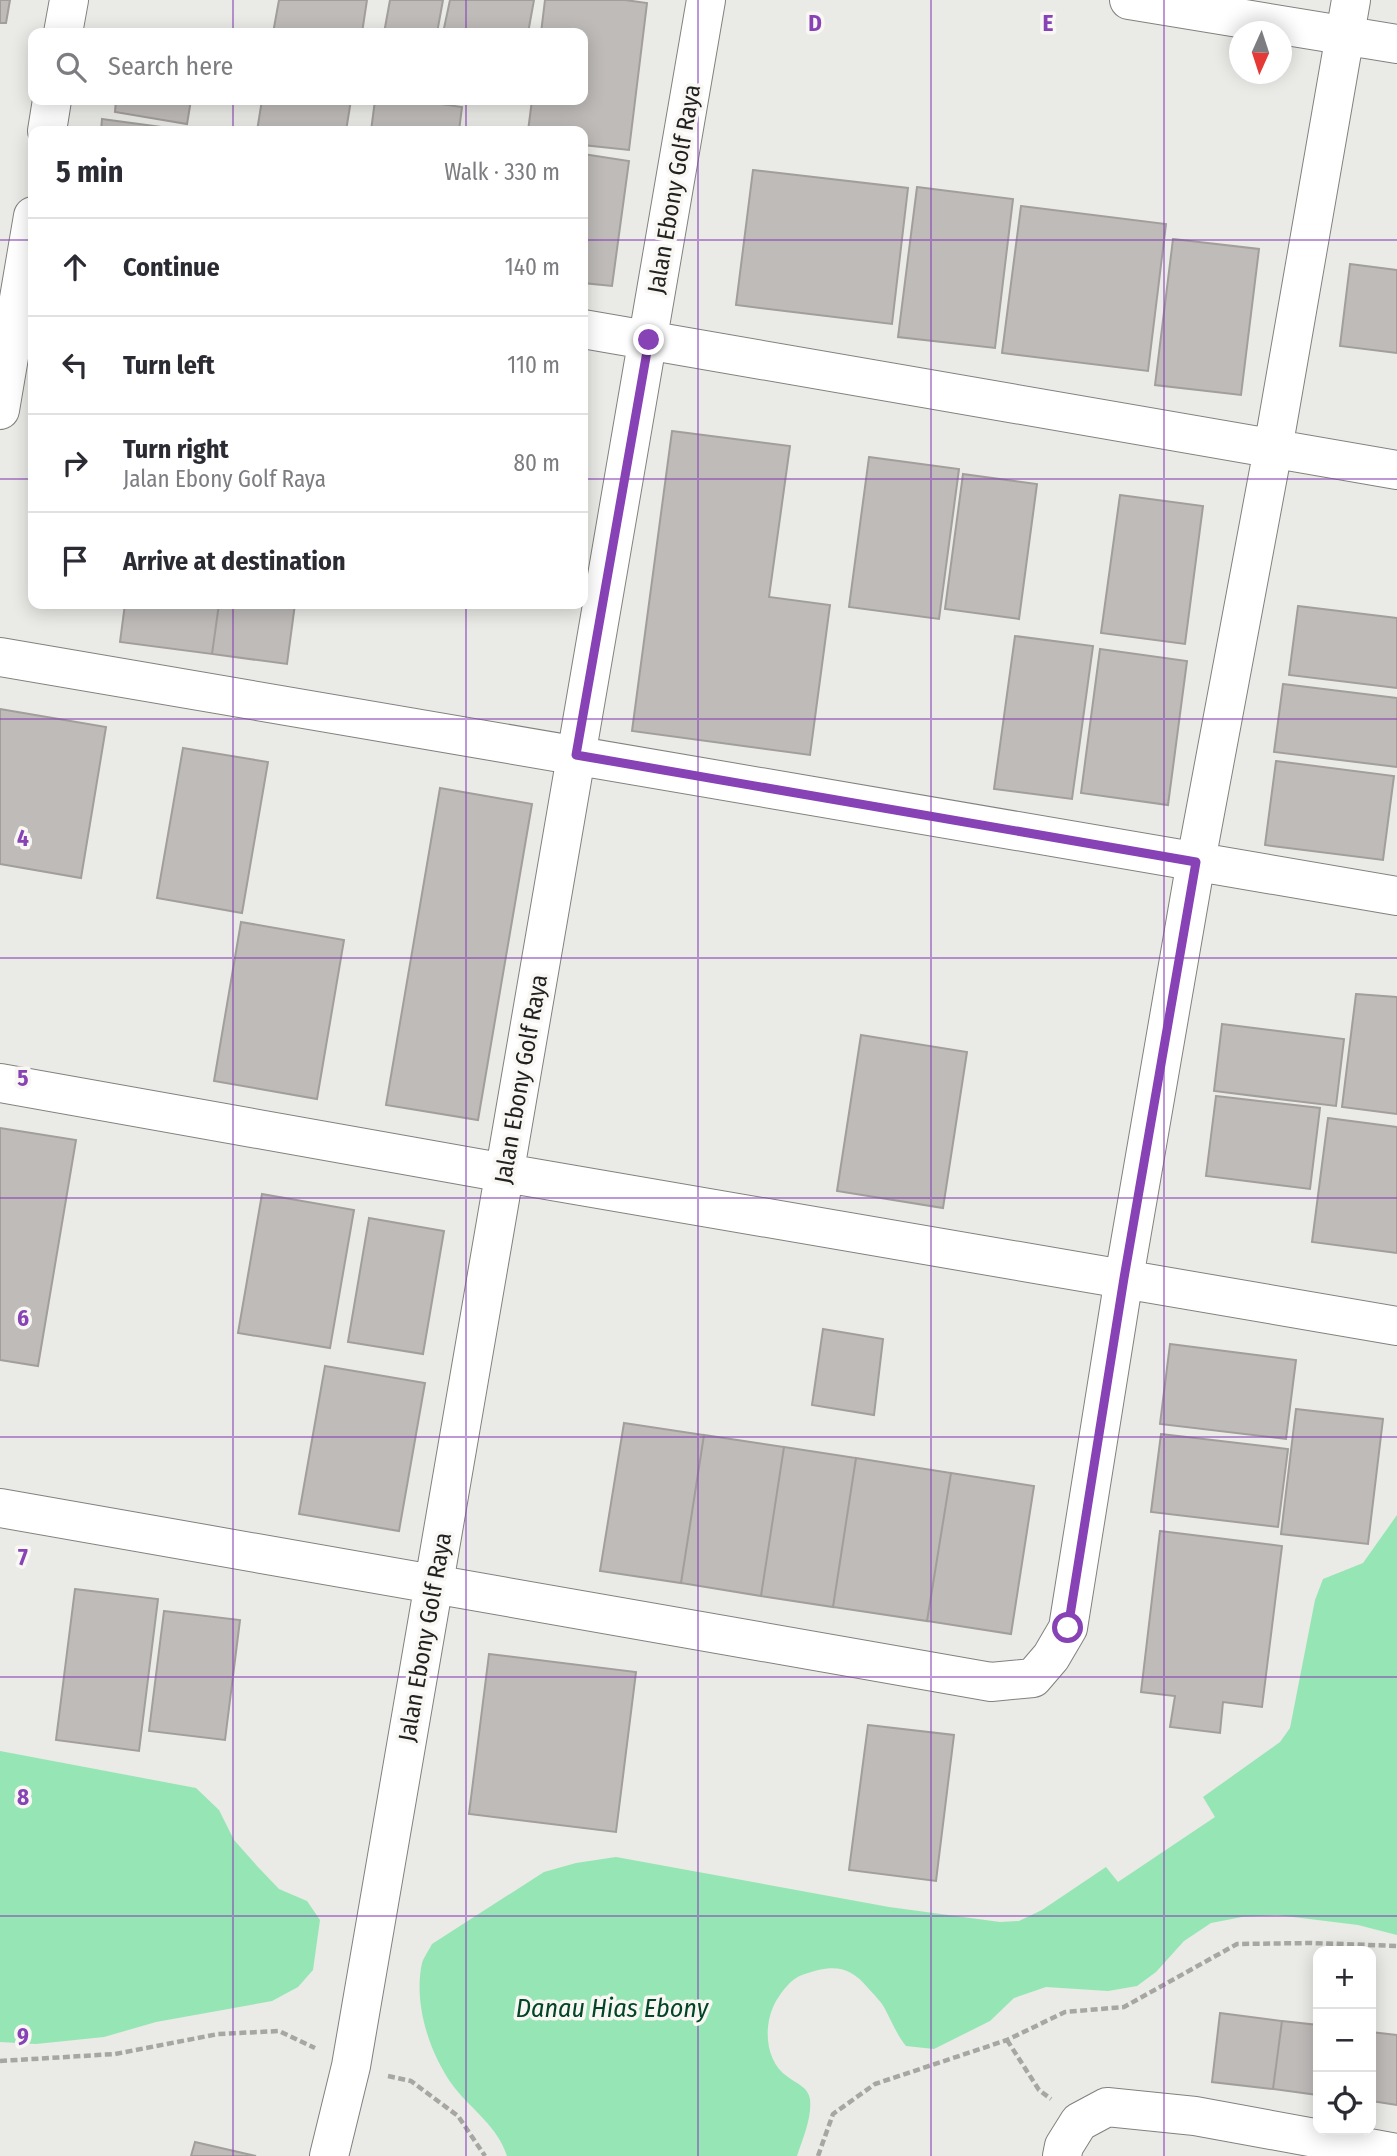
<!DOCTYPE html>
<meta charset="utf-8">
<style>
body{margin:0;font-family:"Fira Sans Condensed",sans-serif;background:#f7f7f7;color:#2b2b33}
.controls{position:absolute;right:21px;bottom:21px;display:grid;overflow:hidden;border-radius:14px;box-shadow:0 4px 18px #0003}
.controls button{width:63px;height:63px;display:grid;place-items:center;padding:0;border:0;border-bottom:2px solid #e1e1e2;background:#fff;color:#2b2b33;font:35px sans-serif}
.compass{position:absolute;left:1229px;top:21px;width:63px;height:63px;border-radius:50%;background:#fff;box-shadow:0 4px 18px #0003;rotate:183deg}
.stop{position:absolute;width:21px;height:21px;margin:-16px;border:5px solid #8742b5;border-radius:50%;background:#fff}
.stop.end{background:#8742b5;border-color:#fff;box-shadow:0 2px 7px #0008}
.list{margin:0;padding:0;list-style:none}
h2{display:flex;justify-content:space-between;align-items:center;height:91px;margin:0;padding:0 28px;font-size:30px}
h2 small{font-size:23px;font-weight:400;color:#7c7c81}
.list li{display:grid;grid-template-columns:46px 1fr auto;gap:21px;align-items:center;box-sizing:border-box;height:98px;padding:0 28px;border-top:2px solid #e1e1e2}
.list b{display:block;font-size:26px;white-space:nowrap}
.list p{margin:0;font-size:23px;white-space:nowrap;color:#7c7c81}
.list em{font-size:23px;font-style:normal;color:#7c7c81}
.icon{flex:none;width:38px;height:38px;fill:none;stroke:currentColor;stroke-width:2;stroke-linecap:round;stroke-linejoin:round}
.map{position:relative;flex:none;width:1397px;height:2156px;overflow:hidden}
.search{position:absolute;background:#fff;box-shadow:0 4px 18px #0003;left:28px;top:28px;width:560px;height:77px;display:flex;align-items:center;gap:18px;box-sizing:border-box;padding:0 24px;border-radius:14px;color:#7c7c81;font-size:26px}
.panel{position:absolute;background:#fff;box-shadow:0 4px 18px #0003;left:28px;top:126px;width:560px;height:483px;border-radius:14px}
.map>svg:first-child{display:block}
.water{fill:#95e6b4}
.building{fill:#bebbb9;stroke:#a19e9b;stroke-width:2}
.lines{fill:none;stroke-linecap:round;stroke-linejoin:round}
.street-casing{stroke:#82817e;stroke-width:40}
.path{stroke:#a6a6a3;stroke-width:4.5;stroke-dasharray:7 3.5;stroke-linecap:butt}
.street{stroke:#fff;stroke-width:38}
.route{stroke:#8742b5;stroke-width:9}
.grid{fill:none;stroke:#8742b5;stroke-width:2;stroke-opacity:0.55}
.labels{text-anchor:middle;stroke-width:7;stroke-linejoin:round;paint-order:stroke}
.street-label{font-size:24px;fill:#222221;stroke:#f8f7f3}
.water-label{font-size:26px;font-style:italic;fill:#024526;stroke:#f8f7f3}
.grid-label{font-size:23px;text-anchor:middle;font-weight:bold;fill:#8742b5;stroke:#f8f7f3;stroke-width:7;stroke-linejoin:round;paint-order:stroke}
</style>
<div class="map">
<svg width="1397" height="2156" viewBox="0 0 1397 2156">
<rect width="100%" height="100%" fill="#eaeae6"/>
<path class="water" d="M1397,1515V1935L1358,1925L1277,1915L1242,1917L1211,1923L1184,1941L1156,1972L1137,1986L1108,1991L1046,1987L1014,1998L990,2021L934,2049L906,2046C897,2035 892,2022 885,2009C881,2001 874,1995 868,1988C848,1964 831,1965 802,1975C791,1979 783,1990 776,2001C763,2024 764,2061 788,2077C797,2084 808,2087 810,2099C812,2118 803,2138 797,2156H507C498,2127 472,2110 454,2087C430,2055 413,2004 422,1963C424,1957 429,1950 432,1944L544,1872L576,1863L616,1857L889,1907L1000,1922L1019,1921L1042,1910L1106,1867L1118,1882L1215,1817L1203,1797L1280,1742L1290,1728L1315,1600L1323,1579L1363,1563Z
M0,1751L196,1788L219,1810L234,1840L257,1866L279,1889L307,1901L320,1920L313,1970L298,1987L272,2001L156,2022L104,2037L36,2044L0,2042Z"/>
<path class="building" d="M0,0H10L6,23H0Z
M279,0H367L362,33H273Z
M390,0H443L437,33H384Z
M450,0H534L528,33H443Z
M545,0H625L647,3L629,150L583,145V131H528L532,100H583V33H541Z
M116,100H191L187,124L115,112Z
M262,100H351L346,131H257Z
M375,100H413L462,107L459,131H371Z
M102,119L191,131H101Z
M583,154L629,161L612,286L583,283Z
M753,170L908,188L892,324L736,305Z
M917,187L1013,199L995,348L898,337Z
M1021,206L1166,224L1148,371L1002,353Z
M1173,239L1259,249L1241,395L1155,385Z
M1350,264L1397,270V353L1340,346Z
M672,431L790,446L769,597L830,605L810,755L632,731Z
M869,457L959,469L939,619L849,607Z
M963,474L1037,484L1019,619L945,609Z
M1120,495L1203,506L1185,644L1101,633Z
M125,604H219L212,654L120,642Z
M219,604H295L287,664L212,654Z
M1298,606L1397,618V688L1289,675Z
M1015,636L1093,646L1072,799L994,789Z
M1100,649L1187,661L1168,805L1081,793Z
M1283,684L1397,698V767L1274,752Z
M0,709L106,727L81,878L0,864Z
M183,748L268,762L242,913L157,898Z
M1276,761L1394,776L1383,860L1265,845Z
M440,788L532,804L478,1120L386,1105Z
M241,922L344,940L317,1099L214,1081Z
M1356,994L1397,997V1114L1342,1107Z
M1222,1024L1344,1039L1336,1106L1214,1091Z
M861,1035L967,1052L943,1208L837,1191Z
M1216,1096L1320,1108L1310,1189L1206,1176Z
M1328,1118L1397,1127V1253L1312,1242Z
M0,1128L76,1140L38,1366L0,1360Z
M262,1194L354,1210L330,1348L238,1333Z
M369,1218L444,1231L423,1354L348,1342Z
M823,1329L883,1339L874,1415L812,1405Z
M1170,1344L1296,1360L1286,1439L1160,1424Z
M325,1366L425,1383L399,1531L299,1514Z
M1296,1409L1383,1419L1368,1544L1281,1534Z
M624,1423L704,1435L681,1583L600,1571Z
M1161,1434L1288,1449L1278,1527L1151,1512Z
M704,1435L784,1447L761,1596L681,1583Z
M784,1447L856,1458L833,1607L761,1596Z
M856,1458L951,1473L927,1621L833,1607Z
M951,1473L1034,1486L1011,1634L927,1621Z
M1160,1531L1282,1546L1262,1707L1223,1702L1220,1733L1170,1727L1175,1696L1141,1692Z
M75,1589L158,1599L139,1751L56,1740Z
M164,1611L240,1620L225,1740L149,1731Z
M489,1654L636,1672L616,1832L469,1814Z
M868,1725L954,1735L936,1881L849,1870Z
M1220,2013L1282,2021L1273,2089L1212,2082Z
M1282,2021L1318,2025V2095L1273,2089Z
M1371,2032L1397,2035V2105L1371,2101Z
M195,2142L256,2156H191Z"/>
<g class="lines">
<defs>
<path id="street" d="M1129,0L1397,44
M63,33L69,0
M47,131L52,100
M583,329L1397,470
M0,410L33,216
M0,657L1397,896
M0,1083L505,1173L1397,1326
M0,1508L991,1682L1033,1678L1051,1657L1068,1628L1124,1278L1196,861L1273,449L1351,0
M329,2156L351,2066L706,0
M1062,2156L1064,2146L1079,2122L1107,2107L1195,2116L1397,2153"/>
</defs>
<use href="#street" class="street-casing"/>
<path class="path" d="M1007,2040L1039,2090L1051,2099
M0,2061L115,2054L218,2034L279,2031L315,2048
M388,2076L411,2081L458,2116L485,2156
M818,2156L833,2114L875,2084L1007,2040L1065,2012L1124,2007L1237,1944L1312,1943L1397,1946"/>
<use href="#street" class="street"/>
</g>
<g class="lines">
<path class="route" d="M649,340L576,755L1196,862L1124,1278L1068,1628"/>
</g>
<path class="grid" d="M233,0V33M466,0V33M698,0V2156M931,0V2156M1164,0V2156M233,100V131M466,100V131M0,240H33M583,240H1397M0,479H33M583,479H1397M233,604V2156M466,604V2156M0,719H1397M0,958H1397M0,1198H1397M0,1437H1397M0,1677H1397M0,1916H1397"/>
<g class="labels">
<g class="street-label">
<text transform="translate(674 189) rotate(-80)" y="8">Jalan Ebony Golf Raya</text>
<text transform="translate(521 1079) rotate(-80)" y="8">Jalan Ebony Golf Raya</text>
<text transform="translate(425 1637) rotate(-80)" y="8">Jalan Ebony Golf Raya</text>
</g>
<g class="water-label">
<text x="612" y="2017">Danau Hias Ebony</text>
</g>
</g>
<g class="grid-label">
<text x="815" y="31">D</text>
<text x="1048" y="31">E</text>
<text x="23" y="846">4</text>
<text x="23" y="1086">5</text>
<text x="23" y="1326">6</text>
<text x="23" y="1565">7</text>
<text x="23" y="1805">8</text>
<text x="23" y="2044">9</text>
</g>
</svg>
<div class="controls">
<button>+</button>
<button>−</button>
<button><svg class="icon" aria-label="locate" viewBox="0 0 24 24"><circle cx="12" cy="12" r="6"/><path d="M12 2v4M12 18v4M2 12h4M18 12h4"/></svg></button>
</div>
<svg class="compass" viewBox="-18 -18 36 36"><path d="M0-13l5 13h-10z" fill="#e53935"/><path d="M0 13l5-13h-10z" fill="#7c7c81"/></svg>
<div class="stop" style="left:1068px;top:1628px"></div>
<div class="stop end" style="left:649px;top:340px"></div>
<div class="search"><svg class="icon" aria-label="search" viewBox="0 0 24 24"><circle cx="10" cy="10" r="6"/><path d="M15 15l6 6"/></svg>Search here</div>
<section class="panel">
<h2>5 min<small>Walk · 330 m</small></h2>
<ul class="list">
<li><svg class="icon" aria-label="ahead" viewBox="0 0 24 24"><path d="M12 20V5M6 11l6-6 6 6"/></svg><div><b>Continue</b></div><em>140 m</em></li>
<li><svg class="icon" aria-label="left" viewBox="0 0 24 24"><path d="M17 20v-9H6M10 6l-5 5 5 5"/></svg><div><b>Turn left</b></div><em>110 m</em></li>
<li><svg class="icon" aria-label="right" viewBox="0 0 24 24"><path d="M7 20v-9h11M14 6l5 5-5 5"/></svg><div><b>Turn right</b><p>Jalan Ebony Golf Raya</p></div><em>80 m</em></li>
<li><svg class="icon" aria-label="arrive" viewBox="0 0 24 24"><path d="M6 21V4h12l-3 4 3 4H6"/></svg><div><b>Arrive at destination</b></div></li>
</ul>
</section>
</div>
